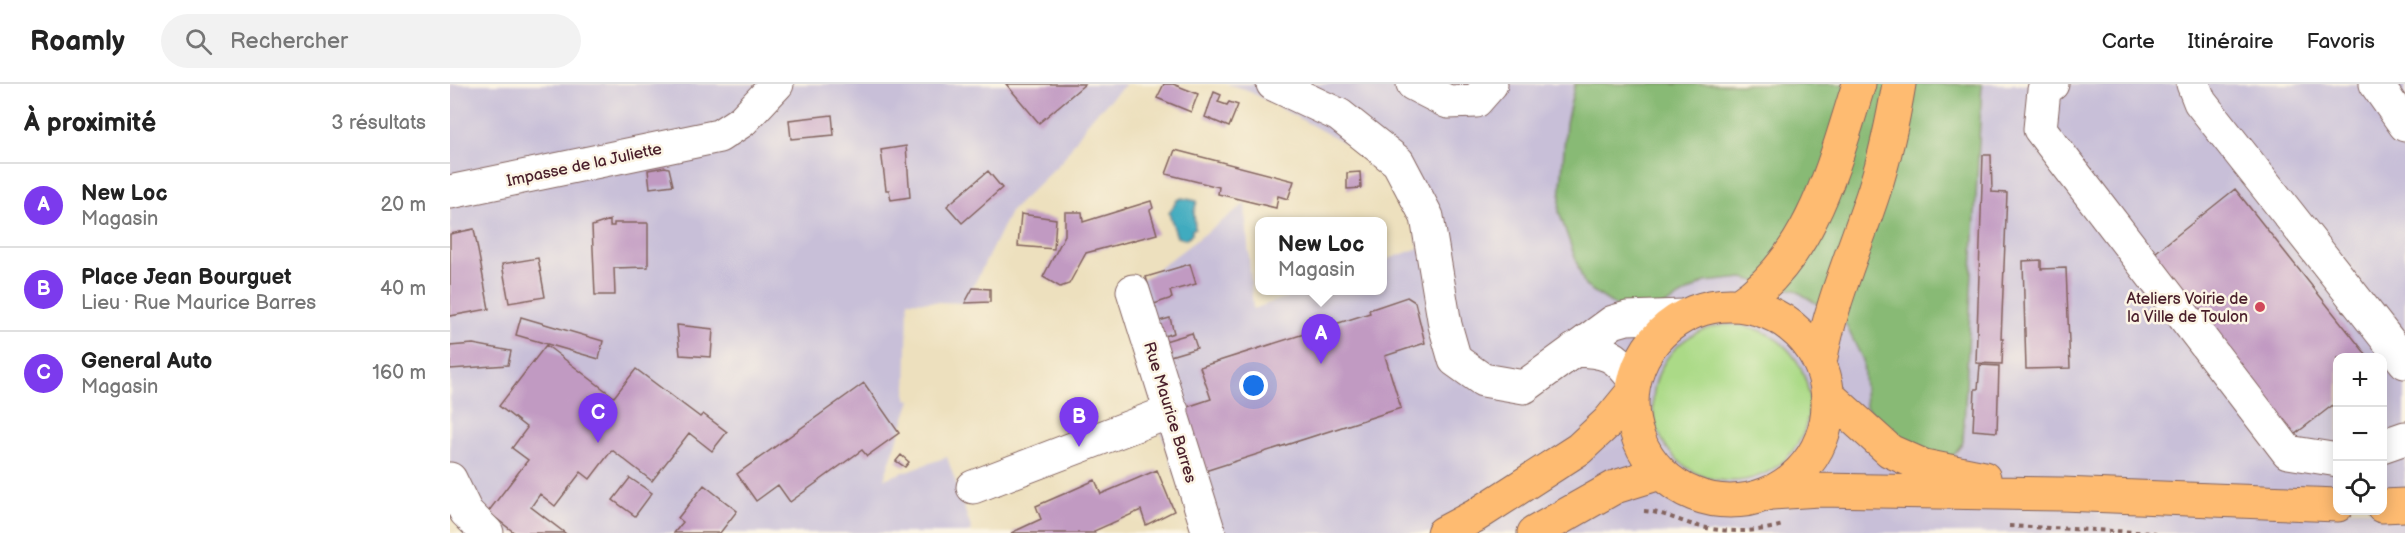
<!DOCTYPE html>
<html lang="fr">
<meta charset="utf-8">
<style>
body{margin:0;font-family:"Balsamiq Sans",sans-serif;background:#f2f2f2;color:#222}
.controls{position:absolute;right:18px;bottom:18px;display:grid;overflow:hidden;border-radius:12px;box-shadow:0 3px 15px #0003}
.controls button{width:54px;height:54px;display:grid;place-items:center;padding:0;border:0;border-bottom:2px solid #e0e0e0;background:#fff;color:#222;font:30px sans-serif}
.you{position:absolute;left:804px;top:302px;width:21px;height:21px;margin:-15px;border:4px solid #fff;border-radius:50%;background:#1a73e8;box-shadow:0 0 0 9px #1a73e833}
.badge{display:grid;place-items:center;width:39px;height:39px;border-radius:50%;background:#7c3aed;color:#fff;font-size:20px;font-weight:700}
.pin{position:absolute;translate:-50% -50px;filter:drop-shadow(0 2px 3px #0008)}
.pin::after{content:'';position:absolute;top:32px;width:21px;height:18px;background:inherit;clip-path:polygon(0 0,100% 0,50% 100%)}
.popup{position:absolute;left:805px;top:133px;width:132px;height:78px;box-sizing:border-box;display:grid;place-content:center;border-radius:12px;background:#fff;filter:drop-shadow(0 2px 4px #0005);font-size:20px;white-space:nowrap;color:#767676}
.popup b{font-size:22px;color:#222}
.popup::after{content:'';position:absolute;left:50%;top:100%;margin-left:-12px;border:12px solid transparent;border-top-color:#fff}
.list{margin:0;padding:0;list-style:none}
h2{display:flex;justify-content:space-between;align-items:center;height:78px;margin:0;padding:0 24px;font-size:26px}
h2 small{font-size:20px;font-weight:400;color:#767676}
.list li{display:grid;grid-template-columns:39px 1fr auto;gap:18px;align-items:center;box-sizing:border-box;height:84px;padding:0 24px;border-top:2px solid #e0e0e0}
.list b{display:block;font-size:22px;white-space:nowrap}
.list p{margin:0;font-size:20px;white-space:nowrap;color:#767676}
.list em{font-size:20px;font-style:normal;color:#767676}
.icon{flex:none;width:33px;height:33px;fill:none;stroke:currentColor;stroke-width:2;stroke-linecap:round;stroke-linejoin:round}
.map{position:relative;flex:none;width:1955px;height:449px;overflow:hidden}
header{display:flex;align-items:center;gap:36px;box-sizing:border-box;height:84px;padding:0 30px;background:#fff;border-bottom:2px solid #e0e0e0}
header strong{font-size:28px}
nav{display:flex;gap:33px;margin-inline-start:auto;font-size:21px}
.search{width:420px;height:54px;background:#f2f2f2;display:flex;align-items:center;gap:15px;box-sizing:border-box;padding:0 21px;border-radius:33px;color:#767676;font-size:22px}
main{display:flex}
aside{flex:1;background:#fff}
.map>svg:first-child{display:block}
.industrial{fill:#c8bfd8;fill-rule:evenodd}
.green{fill:#abda87;stroke:#7a7c59;stroke-width:1.5}
.forest{fill:#88ba74;stroke:#696c50;stroke-width:1.5}
.water{fill:#40abbf;stroke:#456575;stroke-width:1.5}
.building{fill:#c19ac2}
.lines{fill:none;stroke-linecap:round;stroke-linejoin:round}
.minor-casing{stroke:#83635e;stroke-width:35}
.major-casing{stroke:#83635e;stroke-width:35}
.path{stroke:#83635e;stroke-width:4;stroke-dasharray:4.5 4.5;stroke-linecap:butt}
.minor{stroke:#fff;stroke-width:33}
.major{stroke:#febb71;stroke-width:33}
.poi-dot{fill:#d1495b;stroke:#fcf5e5;stroke-width:2}
.labels{text-anchor:middle;stroke-width:5;stroke-linejoin:round;paint-order:stroke}
.street-label{font-size:16px;fill:#4a1f2b;stroke:#fcf5e5}
.poi-label{font-size:16px;fill:#4a1f2b;stroke:#fcf5e5;text-anchor:end}
</style>
<header>
<strong>Roamly</strong>
<div class="search"><svg class="icon" aria-label="search" viewBox="0 0 24 24"><circle cx="10" cy="10" r="6"/><path d="M15 15l6 6"/></svg>Rechercher</div>
<nav><a>Carte</a><a>Itinéraire</a><a>Favoris</a></nav>
</header>
<main>
<aside>
<h2>À proximité<small>3 résultats</small></h2>
<ul class="list">
<li><span class="badge">A</span><div><b>New Loc</b><p>Magasin</p></div><em>20 m</em></li>
<li><span class="badge">B</span><div><b>Place Jean Bourguet</b><p>Lieu · Rue Maurice Barres</p></div><em>40 m</em></li>
<li><span class="badge">C</span><div><b>General Auto</b><p>Magasin</p></div><em>160 m</em></li>
</ul>
</aside>
<div class="map">
<svg width="1955" height="449" viewBox="0 0 1955 449">
<rect width="100%" height="100%" fill="#fcf5e5"/>
<filter id="ink" filterUnits="userSpaceOnUse"><feTurbulence type="fractalNoise" baseFrequency=".0167" numOctaves="2"/><feDisplacementMap in="SourceGraphic" scale="12" xChannelSelector="R" yChannelSelector="G"/><feConvolveMatrix kernelMatrix="1 2 1 2 8 2 1 2 1" color-interpolation-filters="sRGB"/></filter>
<filter id="wash" filterUnits="userSpaceOnUse"><feTurbulence type="fractalNoise" baseFrequency=".008" numOctaves="4" result="noise"/><feDisplacementMap in="SourceGraphic" scale="24" xChannelSelector="R" yChannelSelector="G"/><feGaussianBlur stdDeviation="1.35" result="paint"/><feColorMatrix in="noise" values="0 0 0 0 0 0 0 0 0 0 0 0 0 0 0 0 0 1.4 0 .05"/><feComposite in="paint" operator="in"/></filter>
<g filter="url(#wash)">
<rect width="100%" height="100%" fill="#ede0be"/>
<path class="industrial" d="M0,0H676L640,35L612,77L560,128L515,219L458,217L456,315L461,316L434,395L497,373L522,447L517,449H24L0,421Z
M776,0H1125L1116,39L1203,228L1255,198L1293,194L1345,206L1394,237L1413,276L1416,323L1441,349L1513,358L1532,0H1955V449H744L664,204L697,193L795,120L803,225L853,207L932,206L933,177L969,164L962,138L943,100L909,67L795,5ZM1888,274H1932V426H1888Z"/>
<path class="green" d="M1203 319a78 78 0 1 1 156 0a78 78 0 1 1-156 0Z"/>
<path class="forest" d="M1125,0H1532L1513,358L1502,374L1486,371L1441,349L1416,323L1413,276L1394,237L1345,206L1293,194L1255,198L1203,228L1172,226L1135,202L1109,128L1116,39Z"/>
<path class="water" d="M732,114L747,117L744,128L745,144L742,146V150L735,155L727,153L719,129L727,116Z"/>
<g id="blocks">
<path class="building" d="M556,0H635L589,39Z
M714,0H723L748,10L741,28L707,14Z
M764,8L771,11L768,18L777,21L779,18L788,21L779,43L755,33Z
M382,31L384,51L341,55L339,36Z
M456,62L460,113L441,116L439,106H436L431,66Z
M725,66L844,97L838,115L828,112L826,124L768,110L769,103L716,90Z
M1533,71H1541L1542,108L1557,109L1551,255H1553L1552,280L1526,279Z
M215,83L219,84L223,101L200,104L198,86Z
M538,87L552,104L512,139L497,122Z
M910,88L911,104L897,105V89Z
M1785,105L1919,274H1888V317L1844,351L1701,172Z
M701,117L703,124L700,126L707,150L636,169L619,200L610,203L593,193L615,151V128H632L633,138Z
M571,130L606,135L604,165L568,162Z
M160,136V142H164V139H198V183L164,184L165,211H145L142,142Z
M24,145L39,225L0,232V150Z
M88,174L95,213L59,219L52,180Z
M1591,176V185L1616,184L1620,284L1576,285L1573,177Z
M740,180L746,200L720,207L722,214L704,220L696,193Z
M523,204L540,205V218L515,219Z
M957,213L965,218L975,259L935,272L951,324L755,387L736,326L740,322L761,315L750,283L920,229L919,226Z
M71,233L153,257L149,275L66,251Z
M720,234L724,249L714,252L709,237Z
M227,241L263,245L261,273L230,271Z
M742,249L747,264L720,272L715,257Z
M23,260L61,267L58,281L0,285V262Z
M96,261L164,313L186,285L250,333L253,330L277,348L262,367L239,349L202,397L162,366L140,395L131,388L105,422L90,410L81,423L115,449H65L38,428L78,376L62,364L77,344L49,322Z
M1530,281L1549,282L1547,348L1523,346L1525,305H1528Z
M414,299L449,349L417,372L412,366L340,418L328,401L306,417L287,390Z
M451,371L459,378L455,383L446,377Z
M707,386L724,427L696,441L691,426L644,447L645,449H561L591,435L586,422L616,409L645,396L651,410Z
M180,394L202,409L185,432L163,416Z
M254,401L287,427L270,449H224L233,438L228,434Z"/>
</g>
</g>
<g filter="url(#ink)">
<use href="#blocks" fill-opacity="0" stroke="#83635e" stroke-width="1.5"/>
<g class="lines">
<defs>
<path id="minor" d="M823,0L889,31L948,78L977,133L995,241L1005,276L1033,296L1074,303L1163,238L1177,234L1233,232
M963,0L998,18L1026,17L1041,0
M1602,0L1594,6L1590,45L1838,368L1888,376
M1743,0L1750,18L1955,278
M1926,0L1955,41
M0,108L269,52L292,37L327,0
M683,207L759,449
M1124,266C1156,267 1166,270 1184,296
M1932,362L1955,354
M0,395L16,428L37,449
M523,403L722,327"/>
<path id="major" d="M1182 319a98 98 0 1 1 196 0a98 98 0 1 1-196 0Z
M1289,221C1363,172 1384,79 1409,0
M1370,278C1381,218 1405,165 1424,107C1435,73 1443,36 1449,0
M1379,312L1440,367L1474,382L1534,394
M1322,409L1369,406L1612,410L1888,421
M1932,422L1955,421
M993,449L1025,432L1129,365L1158,338L1181,310
M1084,449L1165,403L1210,389"/>
</defs>
<use href="#minor" class="minor-casing"/>
<use href="#major" class="major-casing"/>
<path class="path" d="M1194,427C1212,428 1227,436 1244,441C1272,449 1306,449 1333,441
M1559,442L1706,449"/>
<use href="#minor" class="minor"/>
<use href="#major" class="major"/>
</g>
</g>
<circle class="poi-dot" cx="1810" cy="223" r="6"/>
<g class="labels">
<g class="street-label">
<text transform="translate(134 80) rotate(-12)" y="6">Impasse de la Juliette</text>
<text transform="translate(721 328) rotate(73)" y="6">Rue Maurice Barres</text>
</g>
<g class="poi-label">
<text x="1798" y="220">Ateliers Voirie de<tspan x="1798" dy="18">la Ville de Toulon</tspan></text>
</g>
</g>
</svg>
<div class="controls">
<button>+</button>
<button>−</button>
<button><svg class="icon" aria-label="locate" viewBox="0 0 24 24"><circle cx="12" cy="12" r="6"/><path d="M12 2v4M12 18v4M2 12h4M18 12h4"/></svg></button>
</div>
<div class="you"></div>
<div class="pin badge" style="left:871px;top:280px">A</div>
<div class="popup"><b>New Loc</b>Magasin</div>
<div class="pin badge" style="left:629px;top:363px">B</div>
<div class="pin badge" style="left:148px;top:359px">C</div>
</div>
</main>
